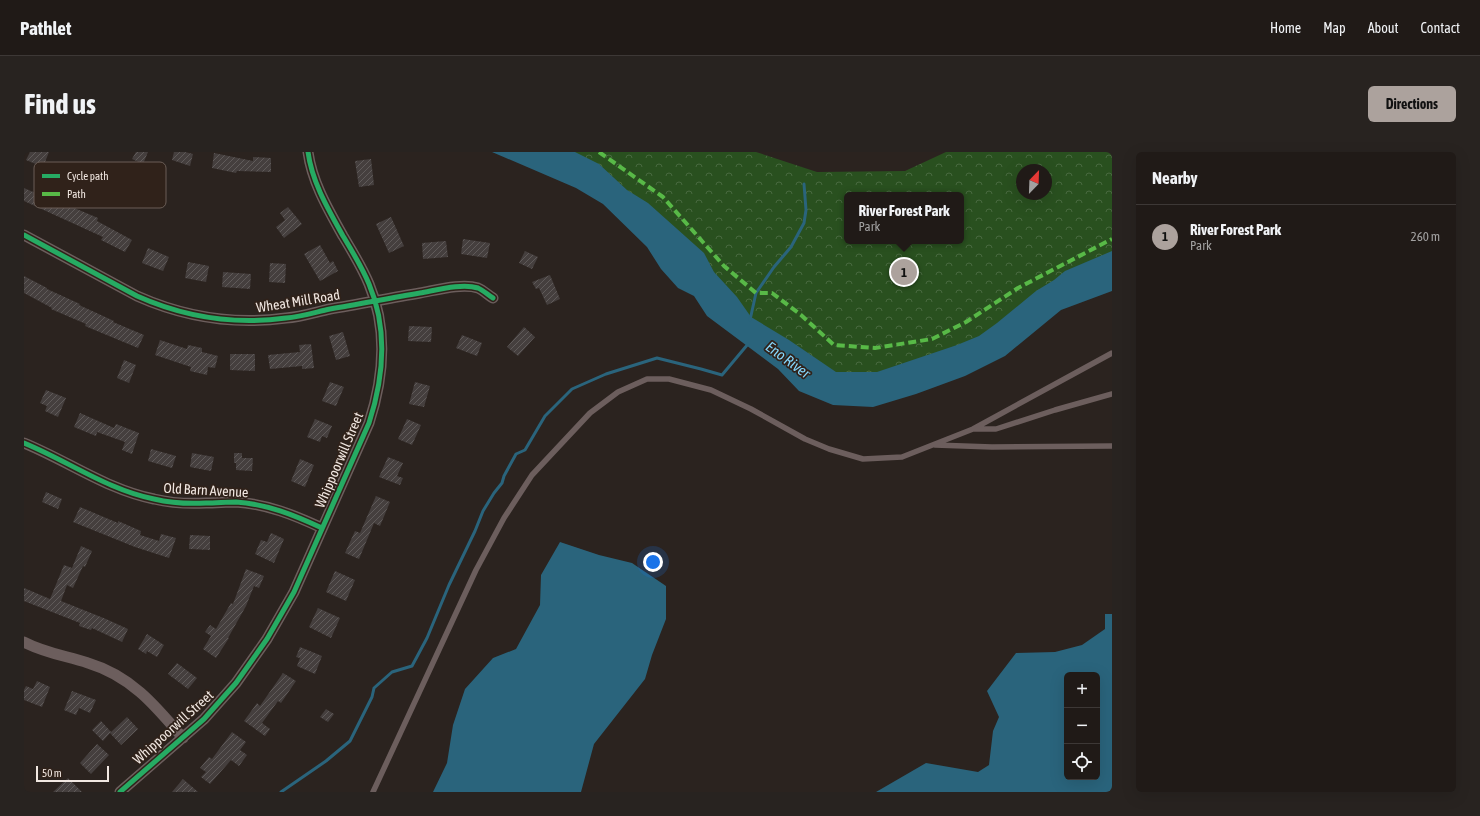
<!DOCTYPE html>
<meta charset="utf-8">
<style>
body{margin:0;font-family:"Asap Condensed",sans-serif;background:#282320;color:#f1f3f6}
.controls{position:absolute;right:12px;bottom:12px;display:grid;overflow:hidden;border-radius:6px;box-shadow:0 4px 16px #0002}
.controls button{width:36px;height:36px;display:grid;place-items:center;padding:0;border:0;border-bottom:1px solid #3d3836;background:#201a17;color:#f1f3f6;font:20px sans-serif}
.compass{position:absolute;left:992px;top:12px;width:36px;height:36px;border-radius:50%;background:#201a17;box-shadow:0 4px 16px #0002;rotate:23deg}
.scale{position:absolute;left:12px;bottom:10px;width:73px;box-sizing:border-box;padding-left:4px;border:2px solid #f1e7e1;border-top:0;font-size:11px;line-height:14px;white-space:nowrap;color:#f1e7e1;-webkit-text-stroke:3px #30221a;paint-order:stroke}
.you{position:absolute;left:629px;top:410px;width:14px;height:14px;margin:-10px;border:3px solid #fff;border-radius:50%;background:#1a73e8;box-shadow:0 0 0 6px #1a73e833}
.badge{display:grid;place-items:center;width:26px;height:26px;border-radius:50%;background:#aca29d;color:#111;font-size:13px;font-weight:700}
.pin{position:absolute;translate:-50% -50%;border:2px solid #fff;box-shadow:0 1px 4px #0006}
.popup{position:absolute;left:820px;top:40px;width:120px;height:52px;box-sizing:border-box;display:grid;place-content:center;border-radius:6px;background:#201a17;filter:drop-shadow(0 1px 3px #0005);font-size:13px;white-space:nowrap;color:#a2a1a1}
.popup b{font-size:15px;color:#f1f3f6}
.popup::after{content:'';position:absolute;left:50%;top:100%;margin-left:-8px;border:8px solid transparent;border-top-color:#201a17}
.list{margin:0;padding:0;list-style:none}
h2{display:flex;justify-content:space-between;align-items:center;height:52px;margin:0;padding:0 16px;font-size:17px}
h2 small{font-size:13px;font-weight:400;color:#a2a1a1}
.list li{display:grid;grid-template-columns:26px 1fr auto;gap:12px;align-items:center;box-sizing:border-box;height:64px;padding:0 16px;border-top:1px solid #3d3836}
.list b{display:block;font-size:15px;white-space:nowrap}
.list p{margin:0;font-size:13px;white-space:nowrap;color:#a2a1a1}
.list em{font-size:13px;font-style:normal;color:#a2a1a1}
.icon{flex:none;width:22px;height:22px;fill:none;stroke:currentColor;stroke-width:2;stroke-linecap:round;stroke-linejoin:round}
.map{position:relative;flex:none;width:1088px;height:640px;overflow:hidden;border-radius:6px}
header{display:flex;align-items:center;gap:24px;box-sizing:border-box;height:56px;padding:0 20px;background:#201a17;border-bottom:1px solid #3d3836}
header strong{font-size:19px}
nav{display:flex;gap:22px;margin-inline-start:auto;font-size:14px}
.intro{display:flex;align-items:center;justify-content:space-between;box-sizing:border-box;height:96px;padding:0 24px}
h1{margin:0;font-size:28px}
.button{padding:10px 18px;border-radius:6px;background:#aca29d;color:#111;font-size:14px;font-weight:700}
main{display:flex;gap:24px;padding:0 24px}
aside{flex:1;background:#201a17;border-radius:6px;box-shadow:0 4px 16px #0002}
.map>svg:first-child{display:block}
.park{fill:url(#park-crowns);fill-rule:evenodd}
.water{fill:#2a647c;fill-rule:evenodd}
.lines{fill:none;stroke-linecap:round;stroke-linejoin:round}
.stream{stroke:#2a647c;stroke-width:3}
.building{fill:url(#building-hatch)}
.lane{stroke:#6c5e5d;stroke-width:5.5}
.street{stroke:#6c5e5d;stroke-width:11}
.quiet{stroke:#58b947;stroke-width:4;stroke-dasharray:8 4;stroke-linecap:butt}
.cycleway-casing{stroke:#30221a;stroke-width:8}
.cycleway{stroke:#26ab63;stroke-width:5}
.labels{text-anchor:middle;stroke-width:3.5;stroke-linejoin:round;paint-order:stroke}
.street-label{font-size:14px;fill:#f1e7e1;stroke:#30221a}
.water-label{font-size:15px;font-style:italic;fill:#85d7fc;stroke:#30221a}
.key{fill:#30221a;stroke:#6a5d56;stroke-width:1}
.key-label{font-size:11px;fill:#f1e7e1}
</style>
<header>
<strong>Pathlet</strong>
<nav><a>Home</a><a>Map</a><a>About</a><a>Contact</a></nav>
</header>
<div class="intro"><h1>Find us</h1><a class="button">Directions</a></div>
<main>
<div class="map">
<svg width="1088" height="640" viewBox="0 0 1088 640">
<defs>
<pattern id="park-crowns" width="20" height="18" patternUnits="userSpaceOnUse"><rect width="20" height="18" fill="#29501f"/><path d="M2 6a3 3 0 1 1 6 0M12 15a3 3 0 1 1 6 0" fill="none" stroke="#48693f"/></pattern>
<pattern id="building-hatch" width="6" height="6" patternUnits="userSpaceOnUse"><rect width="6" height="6" fill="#453f3e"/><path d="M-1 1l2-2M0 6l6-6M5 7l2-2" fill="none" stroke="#605b5a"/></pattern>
</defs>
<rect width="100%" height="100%" fill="#2b231f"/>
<path class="park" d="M544,0H732L793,20L881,19L922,0H1088V118L933,211L825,239L781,219ZM998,18H1022V42H998ZM823,43H937V89H823Z"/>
<path class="water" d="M468,0H551L575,12L603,38L624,51L680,101L690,120L713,145L727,165L765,188L812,220H853L933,193L955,184L973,171L1012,139L1030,128L1041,119L1088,99V139L1037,158L981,204L941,224L892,242L849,255L809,253L775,239L754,217L683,164L670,144L654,136L637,117L623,95L579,52L552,36Z
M536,390L575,403L608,411L642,434V467L628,503L621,527L570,592L557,640H409L423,611L429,573L441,537L469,506L492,497L516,453L517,423Z
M1081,462H1088V640H852L902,611L954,620L965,613L969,579L975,565L963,539L992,501L1031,500L1058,493L1081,477ZM1043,523H1073V625H1043Z"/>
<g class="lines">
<path class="stream" d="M726,168L732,141L750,115L767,95L780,71L782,58L780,32
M257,640L302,609L326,589L348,545L350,536L368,520L388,514L403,486L425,433L451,379L459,359L470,341L478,331L480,324L492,302L501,298L521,264L548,237L582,222L633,206L677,217L698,223L724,192"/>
</g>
<path class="building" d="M6,0H25L19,15L2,8Z
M112,0H124L119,12L108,7Z
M150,0H161L169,2L166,14L148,8Z
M190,1L229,9V5L247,6V20L213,19L212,21L188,16Z
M347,7L350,33L335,35L331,9Z
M0,36L23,46L25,41L38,46L36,50L74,66L73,69L108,88L101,100L77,88L79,85L0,49Z
M264,55L278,72L260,86L252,75L261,68L256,61Z
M367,65L380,94L365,101L352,72Z
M439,87L466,91L463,106L437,102Z
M422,89L424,105L399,107L398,91Z
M296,93L306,111L309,109L314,119L296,129L280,102Z
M124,96L145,105L139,119L118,111Z
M501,99L514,105L508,117L495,111Z
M164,110L185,114L182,130L161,126Z
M246,111L262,112L261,131L245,130Z
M199,120L227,122L226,137L198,135Z
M526,123L536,147L523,153L515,136L512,137L508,130Z
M0,124L23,136V137L56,152L55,153L90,169L89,170L120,183L114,196L61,174L62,172L27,157L28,156L0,141Z
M385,174L408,175L407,190L384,189Z
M500,175L511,185L494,204L483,195Z
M319,180L326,204L312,208L305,184Z
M438,183L458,191L453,204L432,196Z
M136,188L163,197L164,193L178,196V200L194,204L191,216L184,215L183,223L166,219L167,215L131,203Z
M287,192L290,216L278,217V214L246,217L244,203L276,200L275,193Z
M206,202H231V219L206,218Z
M100,208L112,213L105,231L93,226Z
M306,230L320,235L312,254L298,249Z
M391,230L406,234L400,255L385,252Z
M22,238L42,246L34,265L21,259L23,254L16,251Z
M56,261L90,276L92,272L115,281L108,302L98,298L101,290L73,280L72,284L50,275Z
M291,267L308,274L303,286L298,284L296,290L283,285Z
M383,267L397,273L388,293L374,287Z
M127,297L152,304L148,316L124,309Z
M168,301L190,305L187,319L166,315Z
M210,301H218V306H229L228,319L212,318V311H210Z
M364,305L379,311L373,324L379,326L376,333L355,325Z
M276,307L290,313L281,335L267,329Z
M22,340L38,347L34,357L18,350Z
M352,344L366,350L356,374L350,371L335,407L321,401L331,379L336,381Z
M56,355L94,371V369L117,379L116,383L135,389L137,382L152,386L145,406L111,395L49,370Z
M247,381L260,387L250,411L231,402L237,388L243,390Z
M166,383L186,384V398L165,397Z
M57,394L68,399L61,415L59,414L49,436L43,433L37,449L82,467L104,477L98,490L68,476L67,478L55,474L56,471L0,449V436L26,447L40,413L48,416Z
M222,417L240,424L235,436L230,434L222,454L204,486H205L192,506L179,497L187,484L181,480L186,473L192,477L207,451L209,452Z
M311,419L331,428L322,449L302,440Z
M294,456L316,466L307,486L285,475Z
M123,482L140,493L133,505L123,499L122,502L114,497Z
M276,495L298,504L291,522L273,514L276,506L272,505Z
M153,511L173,526L164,537L144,522Z
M259,521L272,529L257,551L254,549L238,571L246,577L241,584L220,569L233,551L236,554Z
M13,529L26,535L18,555L0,548V538L2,534L9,537Z
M48,539L72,548L66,561L55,556L52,563L40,558Z
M302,557L310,562L304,570L296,565Z
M103,565L114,577L97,593L86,581L79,589L68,578L77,569L87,580Z
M208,580L222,590L216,598L223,603L215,614L207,608L186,632L177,625L182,620L176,616L185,605L188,607Z
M73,592L85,603L67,622L56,611Z
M44,626L58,640H29Z
M159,627L174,640H148Z"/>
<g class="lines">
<path class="lane" d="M950,277H972L1031,258L1088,242
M911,293L968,295L1088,294
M349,640L452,418L480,366L508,323L566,261L594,240L623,227H645L687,238L727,257L781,287L805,297L839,307L878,305L949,277L1088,201"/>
<path class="street" d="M0,83L113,144C160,165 210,173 262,166C277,165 292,160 306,157C336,152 366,146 396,141C413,138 438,131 454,136C459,138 464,143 469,146
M0,291C44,309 84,338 130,347C147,351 165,352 182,351C192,351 202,350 212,350C243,352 270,363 298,376
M0,490C21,501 43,504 64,511C107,524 131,553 159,586
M96,640L180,567L212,531L243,487L270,440L345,271C360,225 364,177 345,132C338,115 328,99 319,84C304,57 288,30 284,0"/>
<path class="quiet" d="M575,0L639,45L700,114L732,141H748L777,163L810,193L851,196L908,187L942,170L994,136L1088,87"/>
<defs>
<path id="cycleway" d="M0,83L113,144C160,165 210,173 262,166C277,165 292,160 306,157C336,152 366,146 396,141C413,138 438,131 454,136C459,138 464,143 469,146
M0,291C44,309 84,338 130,347C147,351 165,352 182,351C192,351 202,350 212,350C243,352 270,363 298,376
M96,640L180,567L212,531L243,487L270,440L345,271C360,225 364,177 345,132C338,115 328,99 319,84C304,57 288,30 284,0"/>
</defs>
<use href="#cycleway" class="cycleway-casing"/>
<use href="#cycleway" class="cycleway"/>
</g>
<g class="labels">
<g class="street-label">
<text transform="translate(274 149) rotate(-9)" y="5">Wheat Mill Road</text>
<text transform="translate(315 308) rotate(-67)" y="5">Whippoorwill Street</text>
<text transform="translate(182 338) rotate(3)" y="5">Old Barn Avenue</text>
<text transform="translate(149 575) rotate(-42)" y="5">Whippoorwill Street</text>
</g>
<g class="water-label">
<text transform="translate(764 208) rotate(36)" y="5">Eno River</text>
</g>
</g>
<rect x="10" y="10" width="132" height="46" rx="6" class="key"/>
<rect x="18" y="22" width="18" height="4" fill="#26ab63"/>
<rect x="18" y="40" width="18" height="4" fill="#58b947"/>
<g class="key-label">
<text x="43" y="28">Cycle path</text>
<text x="43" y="46">Path</text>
</g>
</svg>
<div class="controls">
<button>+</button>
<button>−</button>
<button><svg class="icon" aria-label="locate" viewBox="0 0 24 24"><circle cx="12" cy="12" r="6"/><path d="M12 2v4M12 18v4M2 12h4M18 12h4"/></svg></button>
</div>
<svg class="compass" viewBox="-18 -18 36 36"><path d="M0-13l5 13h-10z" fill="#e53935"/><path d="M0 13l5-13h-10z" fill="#a2a1a1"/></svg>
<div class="scale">50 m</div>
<div class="you"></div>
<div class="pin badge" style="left:880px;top:120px">1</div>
<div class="popup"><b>River Forest Park</b>Park</div>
</div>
<aside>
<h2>Nearby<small></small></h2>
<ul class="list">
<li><span class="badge">1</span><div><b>River Forest Park</b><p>Park</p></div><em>260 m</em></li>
</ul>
</aside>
</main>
